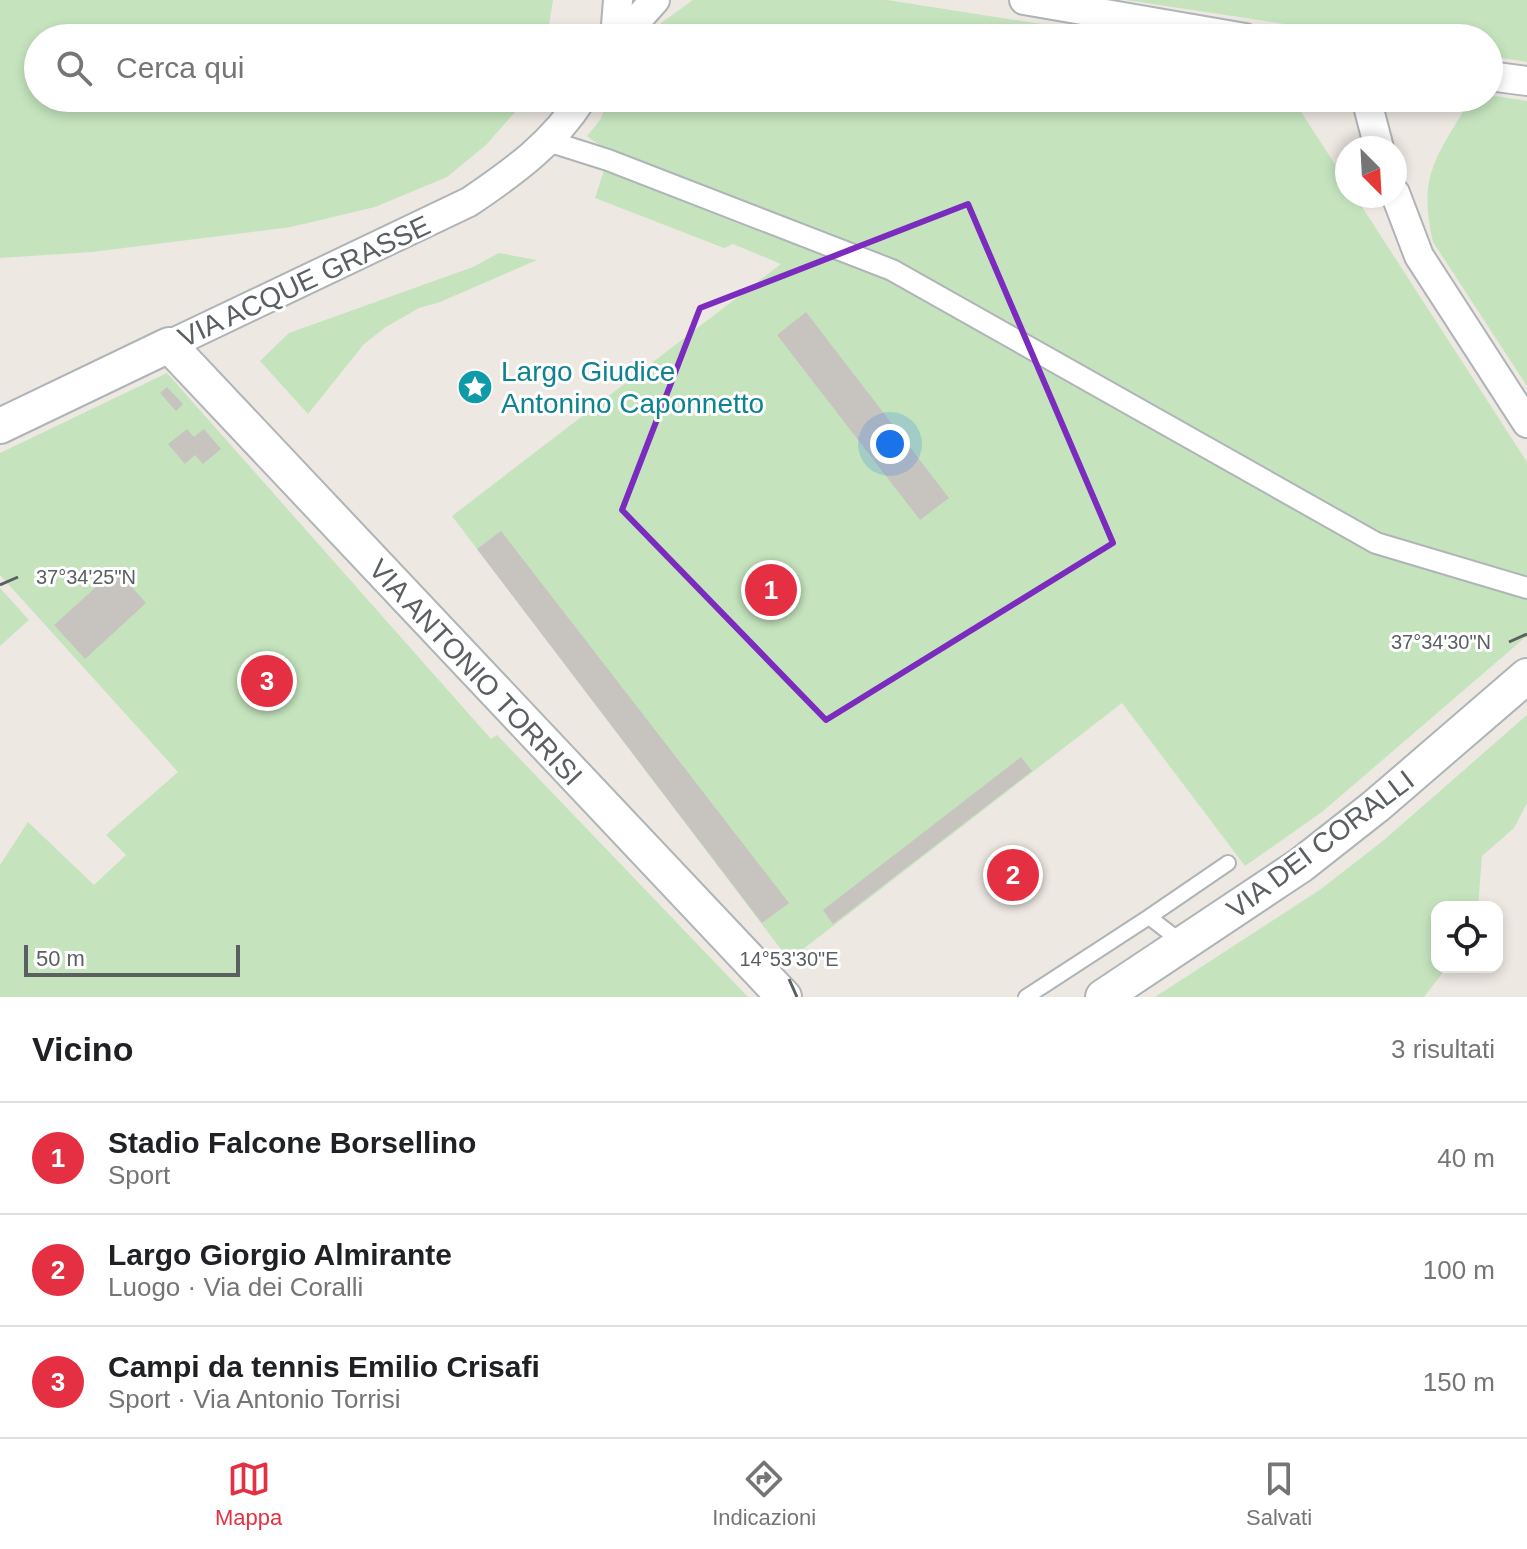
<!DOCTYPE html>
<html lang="it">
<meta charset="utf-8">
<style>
body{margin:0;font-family:Arial,sans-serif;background:#f2f2f2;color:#202124}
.controls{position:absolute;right:24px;bottom:24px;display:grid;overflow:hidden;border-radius:16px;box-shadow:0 4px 12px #0003}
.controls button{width:72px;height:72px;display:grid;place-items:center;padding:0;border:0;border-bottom:2px solid #e0e0e0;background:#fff;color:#202124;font:40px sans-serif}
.compass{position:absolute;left:1335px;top:136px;width:72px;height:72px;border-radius:50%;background:#fff;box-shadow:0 4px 12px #0003;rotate:156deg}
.scale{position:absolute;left:24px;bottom:20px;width:216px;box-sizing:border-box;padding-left:8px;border:4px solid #5a5f62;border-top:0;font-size:22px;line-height:28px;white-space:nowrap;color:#5a5f62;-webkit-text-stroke:6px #fff;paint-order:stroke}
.you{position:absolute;left:890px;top:444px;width:28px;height:28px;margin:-20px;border:6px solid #fff;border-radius:50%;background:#1a73e8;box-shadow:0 0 0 12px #1a73e833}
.badge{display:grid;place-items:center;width:52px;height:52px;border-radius:50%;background:#e43042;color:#fff;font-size:26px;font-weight:700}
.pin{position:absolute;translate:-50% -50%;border:4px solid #fff;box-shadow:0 2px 8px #0006}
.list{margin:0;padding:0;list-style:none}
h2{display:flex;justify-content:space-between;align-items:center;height:104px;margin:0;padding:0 32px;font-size:34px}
h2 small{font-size:26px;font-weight:400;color:#757577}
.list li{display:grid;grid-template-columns:52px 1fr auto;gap:24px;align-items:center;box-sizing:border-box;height:112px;padding:0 32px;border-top:2px solid #e0e0e0}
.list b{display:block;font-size:30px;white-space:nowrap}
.list p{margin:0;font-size:26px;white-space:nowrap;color:#757577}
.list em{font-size:26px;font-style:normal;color:#757577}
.icon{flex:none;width:44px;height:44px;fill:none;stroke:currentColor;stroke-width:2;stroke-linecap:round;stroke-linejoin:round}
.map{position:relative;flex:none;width:1527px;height:997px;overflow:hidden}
.search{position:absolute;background:#fff;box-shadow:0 4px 12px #0003;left:24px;right:24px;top:24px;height:88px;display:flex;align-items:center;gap:20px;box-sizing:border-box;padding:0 28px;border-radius:44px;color:#757577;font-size:30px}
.sheet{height:440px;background:#fff}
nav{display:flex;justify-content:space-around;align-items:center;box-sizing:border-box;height:112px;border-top:2px solid #e0e0e0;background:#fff;font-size:22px;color:#757577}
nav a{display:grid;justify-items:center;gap:4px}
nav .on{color:#e43042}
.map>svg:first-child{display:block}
.green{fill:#c5e4be}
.building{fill:#c7c3be}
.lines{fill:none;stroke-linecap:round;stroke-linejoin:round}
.service-casing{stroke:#afb4b7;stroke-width:18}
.pedestrian-casing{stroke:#afb4b7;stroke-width:24}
.minor-casing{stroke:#afb4b7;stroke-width:32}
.tertiary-casing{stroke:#afb4b7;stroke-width:38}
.service{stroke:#fff;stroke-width:14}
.pedestrian{stroke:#fff;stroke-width:20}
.minor{stroke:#fff;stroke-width:28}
.tertiary{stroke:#fff;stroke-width:34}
.marked{fill:none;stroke:#7b2cbf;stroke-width:6;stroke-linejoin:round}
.ticks{fill:none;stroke:#5a5f62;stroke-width:3}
.labels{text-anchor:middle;stroke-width:6;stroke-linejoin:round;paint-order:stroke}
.street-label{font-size:28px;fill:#5a5f62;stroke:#fff}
.culture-label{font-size:28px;fill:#0d838f;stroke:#fff;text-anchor:start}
.ticks-label{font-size:20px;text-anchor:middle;fill:#5a5f62;stroke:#fff;stroke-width:6;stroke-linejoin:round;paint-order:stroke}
</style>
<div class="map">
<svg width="1527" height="997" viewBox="0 0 1527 997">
<rect width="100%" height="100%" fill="#ede8e2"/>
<path class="green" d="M0,0H553L547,38H38V98H524L516,111L486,145L447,177L375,207L291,227L92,252L0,258Z
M693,0H887L1131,38H648L661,23Z
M1126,0H1527V62L1489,56V38H1378Z
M1495,96L1527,101V386L1433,242C1418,177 1435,159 1467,105Z
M609,98H1292L1347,183V196H1355L1527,462V579L1381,537L893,259L609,152L587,136L600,120Z
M605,167L886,276L1373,550L1527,596V636L1322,812L1245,866L1122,703L789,960L452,516L781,264L733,244L724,248L595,198Z
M499,253L537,260L440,302L419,308L386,327L364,344L308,414L260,361L289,333L473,267Z
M167,373L491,739L497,735L748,997H0V865L28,822L94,885L126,855L106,835L178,772L0,575V453Z
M0,588L29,620L0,646Z
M1527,715V803L1514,828L1482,856L1478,907H1437V967H1447L1424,997H1155L1321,889L1384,840Z"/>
<path class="building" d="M806,312L949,498L920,520L777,335Z
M167,387L183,404L176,411L160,393Z
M187,429L194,437L204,429L221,449L203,464L195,455L185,464L168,444Z
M501,531L789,903L762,923L477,549Z
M116,569L146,603L85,659L54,625Z
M1021,757L1032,771L833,924L823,910Z"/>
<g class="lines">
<defs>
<path id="service" d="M1149,917L1228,863
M1026,997L1149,917L1184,944"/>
<path id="pedestrian" d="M548,141L608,160L892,270L1376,543L1527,588"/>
<path id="minor" d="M1024,0L1245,38
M615,38L618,0
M621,38L655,0
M1489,76L1527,81
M1366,98L1379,148
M1395,193L1419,256L1527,423
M169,345L469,202C512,173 554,143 582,98"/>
<path id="tertiary" d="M0,426L169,345L784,997
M1103,997L1301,865L1376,806L1527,676"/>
</defs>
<use href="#service" class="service-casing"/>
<use href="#pedestrian" class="pedestrian-casing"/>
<use href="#minor" class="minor-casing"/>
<use href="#tertiary" class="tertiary-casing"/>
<use href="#service" class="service"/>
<use href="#pedestrian" class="pedestrian"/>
<use href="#minor" class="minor"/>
<use href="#tertiary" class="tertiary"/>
</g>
<path class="marked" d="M968,204L1113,543L826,720L622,510L700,308Z"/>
<path class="ticks" d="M0,585L18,577M1509,642L1527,634M789,979L797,997"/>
<defs>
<symbol id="sight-disc" viewBox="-11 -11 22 22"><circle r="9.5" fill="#0f9aa8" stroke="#fff"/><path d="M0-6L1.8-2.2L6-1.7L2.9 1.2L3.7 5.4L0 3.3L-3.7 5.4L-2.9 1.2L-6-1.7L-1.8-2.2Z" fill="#fff"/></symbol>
</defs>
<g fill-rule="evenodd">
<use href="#sight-disc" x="455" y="367" width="40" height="40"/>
</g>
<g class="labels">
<g class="street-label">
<text transform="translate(304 281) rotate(-25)" y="10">VIA ACQUE GRASSE</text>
<text transform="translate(476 672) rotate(47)" y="10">VIA ANTONIO TORRISI</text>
<text transform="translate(1320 844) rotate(-37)" y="10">VIA DEI CORALLI</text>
</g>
<g class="culture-label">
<text x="501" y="381">Largo Giudice<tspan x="501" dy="32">Antonino Caponnetto</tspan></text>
</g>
</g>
<g class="ticks-label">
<text x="86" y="584">37°34'25"N</text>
<text x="1441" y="649">37°34'30"N</text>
<text x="789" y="966">14°53'30"E</text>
</g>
</svg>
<div class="controls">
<button><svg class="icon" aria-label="locate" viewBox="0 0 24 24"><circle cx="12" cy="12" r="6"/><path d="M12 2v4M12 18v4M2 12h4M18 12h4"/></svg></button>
</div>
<svg class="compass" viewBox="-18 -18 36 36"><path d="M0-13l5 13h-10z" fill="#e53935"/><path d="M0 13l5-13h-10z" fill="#757577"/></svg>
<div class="scale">50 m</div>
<div class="you"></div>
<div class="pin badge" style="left:771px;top:590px">1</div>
<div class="pin badge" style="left:1013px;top:875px">2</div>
<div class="pin badge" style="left:267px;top:681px">3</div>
<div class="search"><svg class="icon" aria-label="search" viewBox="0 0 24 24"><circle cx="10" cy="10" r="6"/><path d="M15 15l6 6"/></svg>Cerca qui</div>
</div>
<section class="sheet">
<h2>Vicino<small>3 risultati</small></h2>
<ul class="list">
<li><span class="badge">1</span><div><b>Stadio Falcone Borsellino</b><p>Sport</p></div><em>40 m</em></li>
<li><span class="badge">2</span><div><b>Largo Giorgio Almirante</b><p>Luogo · Via dei Coralli</p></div><em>100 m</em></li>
<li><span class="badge">3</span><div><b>Campi da tennis Emilio Crisafi</b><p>Sport · Via Antonio Torrisi</p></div><em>150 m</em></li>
</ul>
</section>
<nav>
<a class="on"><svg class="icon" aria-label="map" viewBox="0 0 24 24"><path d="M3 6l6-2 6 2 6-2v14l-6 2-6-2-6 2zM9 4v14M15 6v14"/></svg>Mappa</a>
<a><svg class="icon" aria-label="directions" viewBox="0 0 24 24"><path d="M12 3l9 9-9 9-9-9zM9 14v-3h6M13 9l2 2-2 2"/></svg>Indicazioni</a>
<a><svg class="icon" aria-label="saved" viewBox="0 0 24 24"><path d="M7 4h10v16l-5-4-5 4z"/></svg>Salvati</a>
</nav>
